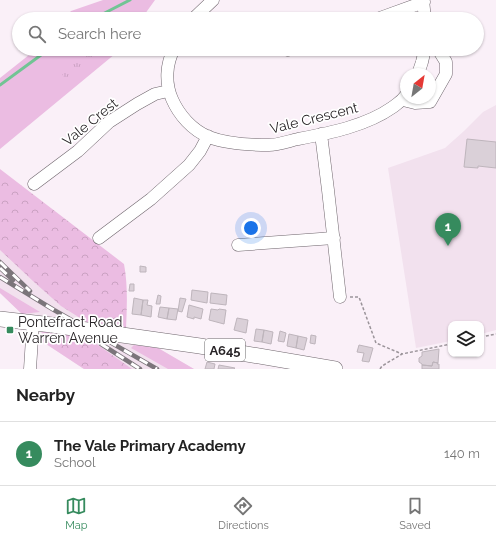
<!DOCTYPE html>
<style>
body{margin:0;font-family:Raleway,sans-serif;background:#f2f2f2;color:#222}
.controls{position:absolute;right:12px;bottom:12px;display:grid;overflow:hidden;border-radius:8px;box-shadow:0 1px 3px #0004}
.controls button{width:36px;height:36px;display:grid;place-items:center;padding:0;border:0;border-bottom:1px solid #e0e0e0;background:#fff;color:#222;font:20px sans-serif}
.compass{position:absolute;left:400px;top:68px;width:36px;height:36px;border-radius:50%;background:#fff;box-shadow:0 1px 3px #0004;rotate:31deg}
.you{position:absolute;left:251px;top:228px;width:14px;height:14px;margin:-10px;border:3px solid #fff;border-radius:50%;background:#1a73e8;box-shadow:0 0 0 6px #1a73e833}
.badge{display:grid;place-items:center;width:26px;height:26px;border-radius:50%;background:#368b5e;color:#fff;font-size:13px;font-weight:700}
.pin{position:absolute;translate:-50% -33px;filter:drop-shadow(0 1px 2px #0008)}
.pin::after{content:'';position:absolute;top:21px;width:14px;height:12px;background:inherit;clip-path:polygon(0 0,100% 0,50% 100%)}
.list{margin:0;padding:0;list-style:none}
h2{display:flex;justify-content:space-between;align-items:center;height:52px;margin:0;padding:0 16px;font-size:17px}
h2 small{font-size:13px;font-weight:400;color:#767676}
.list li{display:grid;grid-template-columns:26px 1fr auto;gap:12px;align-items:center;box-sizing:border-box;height:64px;padding:0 16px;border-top:1px solid #e0e0e0}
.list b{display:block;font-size:15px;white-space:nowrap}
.list p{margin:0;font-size:13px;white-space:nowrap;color:#767676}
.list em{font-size:13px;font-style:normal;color:#767676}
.icon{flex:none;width:22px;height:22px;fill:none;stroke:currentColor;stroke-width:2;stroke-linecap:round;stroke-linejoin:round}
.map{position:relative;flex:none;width:496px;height:369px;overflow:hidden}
.search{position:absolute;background:#fff;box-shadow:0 1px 3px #0004;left:12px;right:12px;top:12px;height:44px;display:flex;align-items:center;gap:10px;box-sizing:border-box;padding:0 14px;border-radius:22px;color:#767676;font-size:15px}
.sheet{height:116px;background:#fff}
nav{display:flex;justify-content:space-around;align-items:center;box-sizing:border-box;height:56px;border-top:1px solid #e0e0e0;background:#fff;font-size:11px;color:#767676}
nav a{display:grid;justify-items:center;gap:2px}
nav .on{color:#368b5e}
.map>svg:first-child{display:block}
.built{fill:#f2e1ee}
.grass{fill:#ebbce2}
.forest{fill:url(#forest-crowns)}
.park{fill:url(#park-tufts)}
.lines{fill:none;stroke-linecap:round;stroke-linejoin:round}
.stream{stroke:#71c494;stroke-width:3}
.building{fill:#dad0d8;stroke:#beb5bc}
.minor-casing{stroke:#6e656c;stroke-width:13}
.major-casing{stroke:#6e656c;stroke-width:16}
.path{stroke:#9b949a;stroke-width:1.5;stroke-dasharray:3 2;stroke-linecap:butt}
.minor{stroke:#fff;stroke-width:12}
.major{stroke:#fff;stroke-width:15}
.rail-casing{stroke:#7b757a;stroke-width:4.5}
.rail{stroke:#fff;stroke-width:3;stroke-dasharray:9;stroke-linecap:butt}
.major-bridge-casing{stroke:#6e656c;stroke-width:16;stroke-linecap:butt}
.major-bridge{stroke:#fff;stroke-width:15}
.poi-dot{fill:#368b5e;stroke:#fff;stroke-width:1.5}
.labels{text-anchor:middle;stroke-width:3.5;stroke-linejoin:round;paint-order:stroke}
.shield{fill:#fff;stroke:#696668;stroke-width:1}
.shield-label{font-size:13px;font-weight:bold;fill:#292528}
.street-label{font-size:14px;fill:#292528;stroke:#fff}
.poi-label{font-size:14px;fill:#292528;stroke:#fff;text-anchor:start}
</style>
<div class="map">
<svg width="496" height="369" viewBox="0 0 496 369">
<defs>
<pattern id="forest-crowns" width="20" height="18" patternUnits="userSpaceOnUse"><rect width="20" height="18" fill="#ebbce2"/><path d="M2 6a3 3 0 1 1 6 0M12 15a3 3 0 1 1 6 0" fill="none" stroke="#caa1c2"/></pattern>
<pattern id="park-tufts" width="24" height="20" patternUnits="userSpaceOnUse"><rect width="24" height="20" fill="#ebbce2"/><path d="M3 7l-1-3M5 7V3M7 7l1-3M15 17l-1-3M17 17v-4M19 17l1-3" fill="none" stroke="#caa1c2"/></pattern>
</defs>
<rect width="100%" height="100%" fill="#faf0f8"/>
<path class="built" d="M496,105V330L481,334V324H451V341L416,348L388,168L445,148L464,131L483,112Z
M0,244L126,329L39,315L22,314L0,293Z
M42,331L158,348L194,369H84L40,340Z"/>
<path class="grass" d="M103,0H155L142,18L133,17L132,19H64L71,11Z
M35,49H121L0,149V78L29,55Z
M0,288L40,312L22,314L0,293Z
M134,345L158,348L194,369H168L131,348Z"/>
<path class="forest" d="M0,169L124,264C128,285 127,307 126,329L88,323L61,306L34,282L0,250Z
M42,331L88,338L132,369H84L40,340Z"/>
<path class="park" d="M82,49H100L107,54L67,82L57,66Z"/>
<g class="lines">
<path class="stream" d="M93,19L130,0
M0,85L41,55L45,49"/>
</g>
<path class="building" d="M467,139L496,142V168L478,166V168L464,167Z
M140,266L146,267V272H140Z
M130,284H134V291H129Z
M192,290L208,292L207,303L191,300Z
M211,293L227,295L226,305L210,303Z
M158,295L161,296L160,304H156Z
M134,298L143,300L141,315L132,314Z
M180,298L186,299L182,312L178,311Z
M143,300H148L147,305L152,306L151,317L141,315Z
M189,305L203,309L201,319L194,317V319L187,317Z
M160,307L169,308L167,319L158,317Z
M169,308L178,309L176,320L167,319Z
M211,309L218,310L219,309L226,310L224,324L209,320Z
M237,318L248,320L246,333L234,330Z
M256,329L264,330L262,342L254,341Z
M264,330L273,332L271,344L262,342Z
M280,331L286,333L284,342L278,341Z
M289,334L298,336L296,348L287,346Z
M311,335L316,336L315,344L310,343Z
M298,336L307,338L304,350L296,348Z
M359,345L373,348L369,362L362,361L364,353L357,352Z
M439,349L438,363L433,362L432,366L422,365V364L419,362V358L422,356V352Z
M207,362L215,364L214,369H205Z
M433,362L438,363L437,364H439V369H422V365L432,366Z
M219,365L235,368L234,369H218Z"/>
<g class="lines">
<defs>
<path id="minor" d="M423,0L425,19
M193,19L213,0
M377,19L424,2
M174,49C166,64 165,83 172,99C179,115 192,130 209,137C227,144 249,145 269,145C278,145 289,141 298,139C330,133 366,126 393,107C398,103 402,101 406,95
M288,50L293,49
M418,74L422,62L425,49
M403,100L415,103L430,102L446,74V62L438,49
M321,134L328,190L340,297
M34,184L78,151L109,122L137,104L155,94L168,91
M99,238L151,199L189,165L200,151L208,136
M238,245L334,238
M30,369L33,323"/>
<path id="major" d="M0,319L52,325
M115,334L200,346L335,369"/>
</defs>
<use href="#minor" class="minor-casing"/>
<use href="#major" class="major-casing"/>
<path class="path" d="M350,297H359L376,343L402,354
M481,337L496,334
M380,369L382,366L402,354L451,344"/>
<use href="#minor" class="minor"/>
<use href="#major" class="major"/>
<defs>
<path id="rail" d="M0,262L30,291
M0,268L13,280
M0,277L54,310L157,369
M101,344L140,369"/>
</defs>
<use href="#rail" class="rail-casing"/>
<use href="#rail" class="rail"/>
<defs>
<path id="major-bridge" d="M52,325L115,334"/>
</defs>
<use href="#major-bridge" class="major-bridge-casing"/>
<use href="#major-bridge" class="major-bridge"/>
</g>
<rect class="poi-dot" x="6" y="326" width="8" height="8" rx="2"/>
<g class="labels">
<rect class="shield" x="205" y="339" width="40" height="22" rx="3"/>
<g class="shield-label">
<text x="225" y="355">A645</text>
</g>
<g class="street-label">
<text transform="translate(314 118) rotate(-14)" y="5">Vale Crescent</text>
<text transform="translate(90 122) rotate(-39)" y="5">Vale Crest</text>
</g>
<g class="poi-label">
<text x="18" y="327">Pontefract Road<tspan x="18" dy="16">Warren Avenue</tspan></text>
</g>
</g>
</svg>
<div class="controls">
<button><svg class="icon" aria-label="layers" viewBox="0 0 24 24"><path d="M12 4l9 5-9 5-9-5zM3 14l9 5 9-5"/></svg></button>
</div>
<svg class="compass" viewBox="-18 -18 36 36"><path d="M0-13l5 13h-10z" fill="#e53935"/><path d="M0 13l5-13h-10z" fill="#767676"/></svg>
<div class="you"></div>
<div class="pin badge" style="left:448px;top:246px">1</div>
<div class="search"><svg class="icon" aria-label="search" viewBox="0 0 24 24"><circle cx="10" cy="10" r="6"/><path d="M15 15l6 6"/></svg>Search here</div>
</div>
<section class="sheet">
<h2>Nearby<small></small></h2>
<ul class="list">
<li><span class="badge">1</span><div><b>The Vale Primary Academy</b><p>School</p></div><em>140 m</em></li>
</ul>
</section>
<nav>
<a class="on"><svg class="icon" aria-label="map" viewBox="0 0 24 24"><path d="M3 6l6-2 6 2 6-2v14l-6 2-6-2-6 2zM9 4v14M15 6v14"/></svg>Map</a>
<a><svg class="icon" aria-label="directions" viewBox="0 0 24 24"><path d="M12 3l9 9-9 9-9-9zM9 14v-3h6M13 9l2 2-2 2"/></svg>Directions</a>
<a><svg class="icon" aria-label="saved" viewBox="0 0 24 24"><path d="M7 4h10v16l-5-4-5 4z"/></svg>Saved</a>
</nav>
